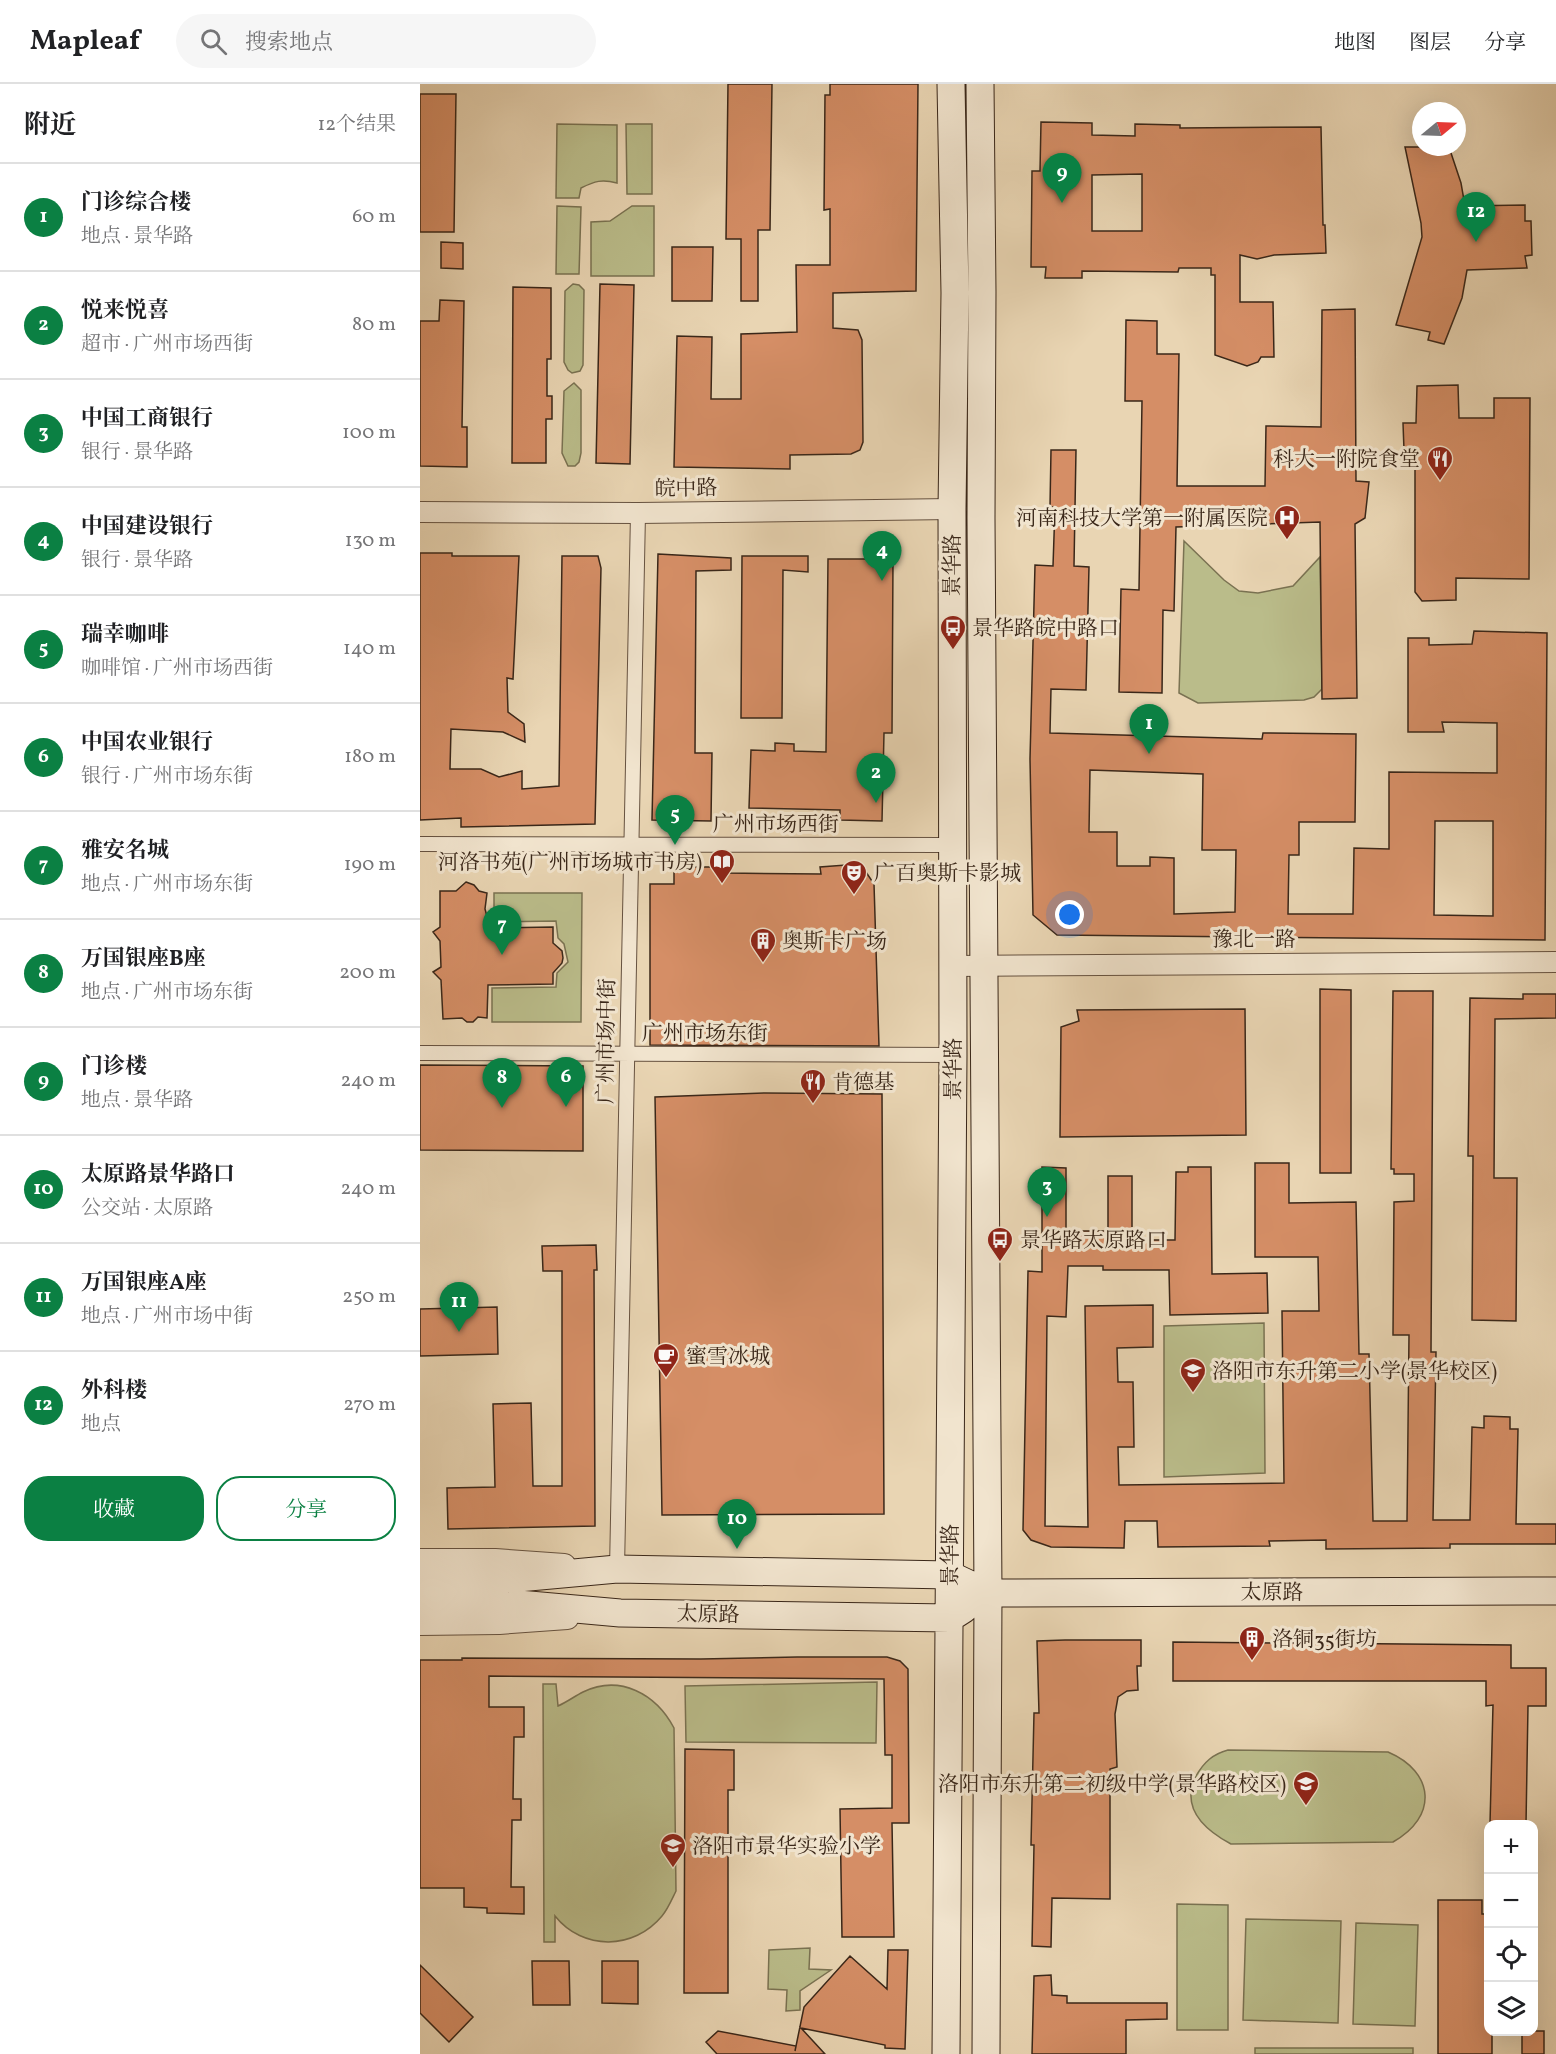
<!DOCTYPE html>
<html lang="zh">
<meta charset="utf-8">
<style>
body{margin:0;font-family:Vollkorn,"Noto Serif SC",serif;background:#f6f6f6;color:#202124}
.controls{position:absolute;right:18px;bottom:18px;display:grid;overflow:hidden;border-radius:12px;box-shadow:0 6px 24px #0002}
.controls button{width:54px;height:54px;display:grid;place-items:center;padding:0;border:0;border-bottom:2px solid #e0e0e0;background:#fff;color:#202124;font:30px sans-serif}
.compass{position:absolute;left:992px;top:18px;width:54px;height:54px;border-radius:50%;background:#fff;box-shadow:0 6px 24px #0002;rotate:71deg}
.you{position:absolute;left:650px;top:831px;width:21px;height:21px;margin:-15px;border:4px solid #fff;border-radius:50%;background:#1a73e8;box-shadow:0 0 0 9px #1a73e833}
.badge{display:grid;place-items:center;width:39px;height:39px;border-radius:50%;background:#0b8043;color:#fff;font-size:20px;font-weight:700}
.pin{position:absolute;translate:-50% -50px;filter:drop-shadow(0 2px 3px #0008)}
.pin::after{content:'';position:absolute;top:32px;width:21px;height:18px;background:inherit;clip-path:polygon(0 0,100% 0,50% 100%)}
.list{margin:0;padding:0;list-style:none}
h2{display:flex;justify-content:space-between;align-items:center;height:78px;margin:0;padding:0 24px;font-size:26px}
h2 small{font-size:20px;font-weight:400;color:#757577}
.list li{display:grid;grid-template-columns:39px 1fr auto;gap:18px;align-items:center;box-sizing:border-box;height:108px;padding:0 24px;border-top:2px solid #e0e0e0}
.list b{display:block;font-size:22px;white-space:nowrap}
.list p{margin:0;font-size:20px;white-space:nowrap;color:#757577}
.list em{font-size:20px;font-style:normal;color:#757577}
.actions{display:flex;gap:12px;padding:18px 24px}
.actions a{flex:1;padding:14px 0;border:2px solid #0b8043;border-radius:24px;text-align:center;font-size:21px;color:#0b8043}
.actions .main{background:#0b8043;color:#fff}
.icon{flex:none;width:33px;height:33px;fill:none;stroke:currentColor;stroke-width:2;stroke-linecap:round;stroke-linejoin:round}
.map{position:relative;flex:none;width:1136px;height:1970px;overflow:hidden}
header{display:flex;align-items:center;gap:36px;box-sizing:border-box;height:84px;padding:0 30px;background:#fff;border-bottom:2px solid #e0e0e0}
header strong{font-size:28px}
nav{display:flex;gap:33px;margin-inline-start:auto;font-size:21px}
.search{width:420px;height:54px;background:#f6f6f6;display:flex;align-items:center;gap:15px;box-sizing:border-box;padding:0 21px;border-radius:33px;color:#757577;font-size:22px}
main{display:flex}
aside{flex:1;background:#fff}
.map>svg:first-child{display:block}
.green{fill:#babc8a;stroke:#7a7252;stroke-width:1.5}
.building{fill:#d58e66;stroke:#3a2719;stroke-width:1.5;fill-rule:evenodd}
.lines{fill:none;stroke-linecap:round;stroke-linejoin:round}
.pedestrian-casing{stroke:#665240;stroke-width:16}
.minor-casing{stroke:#665240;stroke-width:22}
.tertiary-casing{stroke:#665240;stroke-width:26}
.secondary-casing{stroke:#3a2719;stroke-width:29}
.pedestrian{stroke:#f1e4ce;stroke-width:14}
.minor{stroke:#f1e4ce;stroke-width:20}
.tertiary{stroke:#f1e4ce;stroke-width:24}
.secondary{stroke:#f1e4ce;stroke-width:27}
.labels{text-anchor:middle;stroke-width:6;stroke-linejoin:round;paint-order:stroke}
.poi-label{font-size:21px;fill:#3a2719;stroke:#f1e4ce;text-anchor:start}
.street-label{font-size:21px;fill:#3a2719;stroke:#f1e4ce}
</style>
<header>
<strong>Mapleaf</strong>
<div class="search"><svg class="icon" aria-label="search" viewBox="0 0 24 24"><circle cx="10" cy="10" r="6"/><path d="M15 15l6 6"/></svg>搜索地点</div>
<nav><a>地图</a><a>图层</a><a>分享</a></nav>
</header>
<main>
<aside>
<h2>附近<small>12个结果</small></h2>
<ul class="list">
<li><span class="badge">1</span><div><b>门诊综合楼</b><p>地点 · 景华路</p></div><em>60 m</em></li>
<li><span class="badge">2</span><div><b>悦来悦喜</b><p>超市 · 广州市场西街</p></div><em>80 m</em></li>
<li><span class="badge">3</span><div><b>中国工商银行</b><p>银行 · 景华路</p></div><em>100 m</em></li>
<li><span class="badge">4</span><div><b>中国建设银行</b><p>银行 · 景华路</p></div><em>130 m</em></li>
<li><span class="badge">5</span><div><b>瑞幸咖啡</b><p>咖啡馆 · 广州市场西街</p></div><em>140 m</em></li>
<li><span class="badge">6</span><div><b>中国农业银行</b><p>银行 · 广州市场东街</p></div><em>180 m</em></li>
<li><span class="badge">7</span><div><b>雅安名城</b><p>地点 · 广州市场东街</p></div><em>190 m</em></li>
<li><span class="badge">8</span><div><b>万国银座B座</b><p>地点 · 广州市场东街</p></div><em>200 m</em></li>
<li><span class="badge">9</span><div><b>门诊楼</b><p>地点 · 景华路</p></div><em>240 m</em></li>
<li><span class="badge">10</span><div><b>太原路景华路口</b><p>公交站 · 太原路</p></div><em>240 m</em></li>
<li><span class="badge">11</span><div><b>万国银座A座</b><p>地点 · 广州市场中街</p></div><em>250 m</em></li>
<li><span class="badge">12</span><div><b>外科楼</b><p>地点</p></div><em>270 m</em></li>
</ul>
<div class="actions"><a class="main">收藏</a><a>分享</a></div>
</aside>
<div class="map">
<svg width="1136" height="1970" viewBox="0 0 1136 1970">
<rect width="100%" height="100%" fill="#e9d5b3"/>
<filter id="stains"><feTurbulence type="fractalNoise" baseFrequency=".00333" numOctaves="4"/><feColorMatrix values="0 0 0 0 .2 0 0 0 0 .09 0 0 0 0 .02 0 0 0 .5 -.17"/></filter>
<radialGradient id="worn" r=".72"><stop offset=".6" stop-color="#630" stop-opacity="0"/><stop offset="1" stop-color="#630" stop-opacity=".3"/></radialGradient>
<path class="green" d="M137,40L197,41V99C182,95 175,97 161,104L159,114H136Z
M206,40H232V110H207Z
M137,122L161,123L159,190H136Z
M212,122H234V192H171V138L190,137Z
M153,200L159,201L164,206L163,281L160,287L152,289L148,286L144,278L145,207Z
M154,299L161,306V369L159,378L155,382H148L142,369L144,307Z
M764,457L804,496L819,507L838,509L873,502L900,473L902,605L894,613L884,616L778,619L759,609Z
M74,809H162L161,938H72V904L136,903L137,889L148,878L144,860L138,854L136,837L74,838Z
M844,1239L845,1389L744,1393V1242Z
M457,1598L456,1659L266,1658L265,1602Z
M123,1600H136L138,1622C147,1618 155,1612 163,1608C200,1590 236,1610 254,1644L256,1807C252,1815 248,1825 242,1832C214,1866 163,1867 135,1832V1858H124Z
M808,1666L968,1668C1015,1688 1018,1733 973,1758L811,1760C785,1746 760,1724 776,1692C784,1678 793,1670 808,1666Z
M757,1820L808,1821V1946H757Z
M826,1835L921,1837L918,1939L823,1936Z
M936,1839L998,1841L995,1942L933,1940Z
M390,1864L389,1885L411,1886L380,1907V1926L366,1927L367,1906L348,1905L349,1866Z
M835,1964H993V1970H835Z"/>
<path class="building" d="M308,0H352L350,146H338V217H321V155H306Z
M410,0H498L496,207L413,209V244L438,246L442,256L443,358L440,366L431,370L370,371V385L254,383L257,252L292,253L291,315H321V250L377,248L376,181H410V125L404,126L405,11H410Z
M0,10H36L34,148H0Z
M621,38L672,39V51L715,52V40L760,41V44L901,43L903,141H905L906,169L854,171L837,175L820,171V218H853L854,273H841L838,278L827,282L795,271V191H791V184H759L758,188L662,187V194H625L626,183H611L612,87H620ZM722,90V147H672V91Z
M985,63H1029L1041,99L1045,122L1105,121V137H1111L1112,171L1105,172L1107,184L1047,186L1042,214L1024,260L1008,256L1010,248L976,241L1002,153L1001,139Z
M21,158L43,159V185L21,184Z
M252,163H293L292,217H252Z
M180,200L214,201L210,380L176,379Z
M93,203L131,204V275H127V312H132V335H126V379H92Z
M20,216L44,217L42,343H47V383L0,382V237H19Z
M935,225L936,397L949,398L945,434L935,440L937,614L902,615L900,438L756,443L754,527L743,526L742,609L699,608L701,505L719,506L722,317H705L706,236L737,237V270H759L757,402H845L846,342L901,343L902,226Z
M1038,301L1039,334H1074V314H1110L1109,495L1036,494V516L1002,517L995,508V364L984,366L983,339H996L997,302Z
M631,366H656L654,482L669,483L666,606L631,605L630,649L842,655L843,649L936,650L935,738H879V771H869L868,830H933L934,764L969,765V688L1077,689V639L1022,638L1024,648H988V554H1009V561L1052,560L1054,547L1127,549L1125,856L637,851L613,831L610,675L615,481L633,482L635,423H630ZM670,686L783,690L782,766H816L815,828L754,830V774L730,773V782H697V748H669ZM1015,737H1073V832L1014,831Z
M0,469H32V472H99L93,595L87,594L88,628L104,640L105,658L83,648L31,645L30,685H61L79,693L102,687V705L139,702L142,472H178L181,484L175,740L41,743V734L0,736Z
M238,470L311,474V486L276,487L275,669H292L291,737L232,736Z
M322,472H388V488L363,486L362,634H321Z
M408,475H473L472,649H464L462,737L420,736V726L329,724L331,666L355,667V659L374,660V667L406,668Z
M426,781L427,789L446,788L454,800L459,962L230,961V800H254V783H305V789L401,790L400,783Z
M46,798L54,801L59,807L67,809L65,825L70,844L133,843V859L142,867L143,874L142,879L133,889V900L68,901L67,934L58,933L53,938H47L42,934L23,935L21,896L13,888L21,883L20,857L13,848L20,843V807H36Z
M900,905L931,906V1089H900Z
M973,907H1013L1011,1268H1016L1013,1436H1050L1052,1343L1064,1344V1332L1090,1333V1345H1098L1096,1440H1136V1460H1030V1464L906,1465V1456L849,1457L850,1462L738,1463L737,1437H705L704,1464L631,1463L611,1456L603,1446L608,1187L622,1188V1083L646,1084V1147H688V1092H712V1156H755L756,1088H768V1083H791L792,1190L847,1189L848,1229L750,1231L749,1186H683V1182H648L646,1233L627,1232L625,1442L668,1443L665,1222L733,1221V1263L697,1264L698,1298H713L714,1363H698L699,1401L864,1399L862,1227H899L898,1173H835V1079H869V1119L936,1118L939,1270H949L953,1437H987L989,1251H973L974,1118L994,1117V1090H974V1085H971Z
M1103,910H1136V934L1075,935L1074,1094H1097L1096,1237L1052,1236L1053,1072H1048L1050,914L1103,915Z
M825,925L826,1051L640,1053L641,943L659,937L657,926Z
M0,981L163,982V1067L0,1066Z
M345,1009L462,1010L464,1430L242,1431L235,1013Z
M176,1161L177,1186H174L175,1442L28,1445L27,1404L75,1403L73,1320L111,1319L113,1402H142V1187H123L122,1162Z
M77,1223L78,1270L0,1272V1225Z
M645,1556H721V1582H717L718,1606L707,1607L698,1613L695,1630L697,1683L690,1685V1815L632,1814L631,1863L612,1862L614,1761H611L614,1629H619L617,1557Z
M753,1558L1091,1561V1584H1126V1622H1108L1106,1740H1070L1073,1621L1066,1622V1597H753Z
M377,1573H467L480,1577L488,1585L489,1739H472L474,1853H422L420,1725L472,1724V1671H465L464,1595L69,1592V1623H104V1653H94L93,1715H101V1736H92L91,1803H104V1830L67,1829V1824L44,1823V1804H0V1576H42V1574L281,1575Z
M265,1665L314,1666V1706H308V1909H264Z
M1018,1816H1062V1830H1068V1947H1072V1970H1018Z
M468,1866H488L485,1965L465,1964V1961L381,1944L405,1970H297L286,1958L298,1947L376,1962L375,1967L384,1923L430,1872L467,1905Z
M112,1877H149L150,1921H113Z
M182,1877H218V1920L182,1919Z
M0,1881L53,1933L29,1958L0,1929Z
M631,1891L632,1911L647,1912V1919H747V1935L706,1936V1970H612L614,1892Z
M1102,1947H1124V1970H1102Z"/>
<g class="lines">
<defs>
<path id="pedestrian" d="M0,760L532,761
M0,969L533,971
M197,1485L218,429"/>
<path id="minor" d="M0,428L218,429L532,425
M532,882L1136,878"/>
<path id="tertiary" d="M0,1477H75L144,1482
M0,1539L79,1538L147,1533"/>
<path id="secondary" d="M560,0L562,208L561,434L568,1509L566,1970
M0,1496H77L197,1485L530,1491L568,1509L1136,1507
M0,1519L76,1518L200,1529L530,1534L544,1525
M526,1970L533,971L532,425L535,209L531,0"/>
</defs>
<use href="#pedestrian" class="pedestrian-casing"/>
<use href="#minor" class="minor-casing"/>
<use href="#tertiary" class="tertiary-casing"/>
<use href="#secondary" class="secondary-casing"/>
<use href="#pedestrian" class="pedestrian"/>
<use href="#minor" class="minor"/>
<use href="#tertiary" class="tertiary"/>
<use href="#secondary" class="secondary"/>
</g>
<defs>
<symbol id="restaurant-pin" viewBox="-11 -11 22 30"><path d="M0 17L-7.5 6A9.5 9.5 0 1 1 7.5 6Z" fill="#8f2418" stroke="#f1e4ce"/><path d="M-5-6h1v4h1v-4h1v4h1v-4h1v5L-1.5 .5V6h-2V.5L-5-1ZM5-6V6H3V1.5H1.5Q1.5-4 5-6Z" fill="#fff"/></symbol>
<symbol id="hospital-pin" viewBox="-11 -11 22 30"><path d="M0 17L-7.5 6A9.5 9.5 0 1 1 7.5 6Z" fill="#8f2418" stroke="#f1e4ce"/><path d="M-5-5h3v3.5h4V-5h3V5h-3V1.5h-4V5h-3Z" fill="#fff"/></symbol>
<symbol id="bus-pin" viewBox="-11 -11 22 30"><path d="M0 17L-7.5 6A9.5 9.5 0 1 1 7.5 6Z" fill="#8f2418" stroke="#f1e4ce"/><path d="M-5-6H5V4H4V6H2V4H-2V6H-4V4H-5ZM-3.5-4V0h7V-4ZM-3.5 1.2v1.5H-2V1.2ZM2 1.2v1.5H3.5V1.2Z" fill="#fff"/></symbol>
<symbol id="library-pin" viewBox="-11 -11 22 30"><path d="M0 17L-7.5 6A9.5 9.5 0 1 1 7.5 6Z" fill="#8f2418" stroke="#f1e4ce"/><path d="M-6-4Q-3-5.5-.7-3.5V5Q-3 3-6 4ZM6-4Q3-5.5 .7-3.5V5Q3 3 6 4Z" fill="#fff"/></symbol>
<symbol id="theatre-pin" viewBox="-11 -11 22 30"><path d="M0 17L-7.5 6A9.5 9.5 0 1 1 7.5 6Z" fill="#8f2418" stroke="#f1e4ce"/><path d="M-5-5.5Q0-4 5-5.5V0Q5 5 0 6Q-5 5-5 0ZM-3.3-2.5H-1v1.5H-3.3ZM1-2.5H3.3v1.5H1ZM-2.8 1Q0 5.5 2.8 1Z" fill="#fff"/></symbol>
<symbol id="building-pin" viewBox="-11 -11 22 30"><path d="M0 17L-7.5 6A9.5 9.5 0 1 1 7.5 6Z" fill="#8f2418" stroke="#f1e4ce"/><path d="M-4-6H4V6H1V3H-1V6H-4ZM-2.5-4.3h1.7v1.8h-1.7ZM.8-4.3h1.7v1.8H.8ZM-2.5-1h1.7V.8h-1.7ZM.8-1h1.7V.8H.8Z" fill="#fff"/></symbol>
<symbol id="cafe-pin" viewBox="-11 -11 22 30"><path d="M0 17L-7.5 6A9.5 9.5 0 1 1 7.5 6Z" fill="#8f2418" stroke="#f1e4ce"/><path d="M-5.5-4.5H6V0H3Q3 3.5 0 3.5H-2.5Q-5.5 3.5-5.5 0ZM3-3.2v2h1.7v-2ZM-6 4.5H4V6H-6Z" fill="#fff"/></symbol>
<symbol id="school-pin" viewBox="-11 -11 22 30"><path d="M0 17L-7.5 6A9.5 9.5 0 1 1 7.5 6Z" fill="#8f2418" stroke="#f1e4ce"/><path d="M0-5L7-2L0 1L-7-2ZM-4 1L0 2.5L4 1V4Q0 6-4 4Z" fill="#fff"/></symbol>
</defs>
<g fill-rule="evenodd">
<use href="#restaurant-pin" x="1005" y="360" width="30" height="40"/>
<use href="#hospital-pin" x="852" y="419" width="30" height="40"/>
<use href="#bus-pin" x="518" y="529" width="30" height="40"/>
<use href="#library-pin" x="287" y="763" width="30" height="40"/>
<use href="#theatre-pin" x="419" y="774" width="30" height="40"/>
<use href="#building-pin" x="328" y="842" width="30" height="40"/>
<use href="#restaurant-pin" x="378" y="983" width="30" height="40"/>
<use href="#bus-pin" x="565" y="1141" width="30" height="40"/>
<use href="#cafe-pin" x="231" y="1257" width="30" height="40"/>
<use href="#school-pin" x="758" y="1272" width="30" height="40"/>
<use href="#building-pin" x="817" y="1540" width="30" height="40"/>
<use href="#school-pin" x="871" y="1685" width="30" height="40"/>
<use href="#school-pin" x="238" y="1747" width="30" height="40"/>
</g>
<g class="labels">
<g class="poi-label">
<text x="1000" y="382" text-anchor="end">科大一附院食堂</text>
<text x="848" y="441" text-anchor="end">河南科技大学第一附属医院</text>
<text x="552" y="551">景华路皖中路口</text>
<text x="282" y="785" text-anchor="end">河洛书苑(广州市场城市书房)</text>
<text x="454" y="796">广百奥斯卡影城</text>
<text x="362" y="864">奥斯卡广场</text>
<text x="412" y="1005">肯德基</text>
<text x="600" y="1163">景华路太原路口</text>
<text x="266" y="1279">蜜雪冰城</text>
<text x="792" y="1294">洛阳市东升第二小学(景华校区)</text>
<text x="852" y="1562">洛铜35街坊</text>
<text x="866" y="1707" text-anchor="end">洛阳市东升第二初级中学(景华路校区)</text>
<text x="272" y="1769">洛阳市景华实验小学</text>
</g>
<g class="street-label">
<text transform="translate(266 404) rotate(-1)" y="7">皖中路</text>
<text transform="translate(532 481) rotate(-90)" y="7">景华路</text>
<text x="356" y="747">广州市场西街</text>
<text x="834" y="862">豫北一路</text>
<text x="285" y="956">广州市场东街</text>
<text transform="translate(186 957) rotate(-89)" y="7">广州市场中街</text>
<text transform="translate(533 985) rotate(-90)" y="7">景华路</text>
<text transform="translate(530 1471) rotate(-90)" y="7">景华路</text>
<text x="852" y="1515">太原路</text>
<text transform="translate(288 1530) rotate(1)" y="7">太原路</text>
</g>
</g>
<rect width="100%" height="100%" filter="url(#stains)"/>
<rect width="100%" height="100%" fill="url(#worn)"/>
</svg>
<div class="controls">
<button>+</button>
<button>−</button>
<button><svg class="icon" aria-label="locate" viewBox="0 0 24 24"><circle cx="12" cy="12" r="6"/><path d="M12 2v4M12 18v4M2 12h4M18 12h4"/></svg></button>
<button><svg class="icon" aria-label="layers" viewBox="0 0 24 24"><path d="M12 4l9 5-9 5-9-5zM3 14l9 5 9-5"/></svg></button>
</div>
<svg class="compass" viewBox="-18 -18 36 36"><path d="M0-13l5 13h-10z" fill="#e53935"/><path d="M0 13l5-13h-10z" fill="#757577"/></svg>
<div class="you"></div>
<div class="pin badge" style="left:729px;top:670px">1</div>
<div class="pin badge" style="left:456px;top:719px">2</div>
<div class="pin badge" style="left:627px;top:1133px">3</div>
<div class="pin badge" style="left:462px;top:497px">4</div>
<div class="pin badge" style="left:255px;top:761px">5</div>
<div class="pin badge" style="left:146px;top:1023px">6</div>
<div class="pin badge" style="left:82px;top:871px">7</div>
<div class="pin badge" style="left:82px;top:1024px">8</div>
<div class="pin badge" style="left:642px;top:119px">9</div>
<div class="pin badge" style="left:317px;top:1465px">10</div>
<div class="pin badge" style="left:39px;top:1248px">11</div>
<div class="pin badge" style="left:1056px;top:158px">12</div>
</div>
</main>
